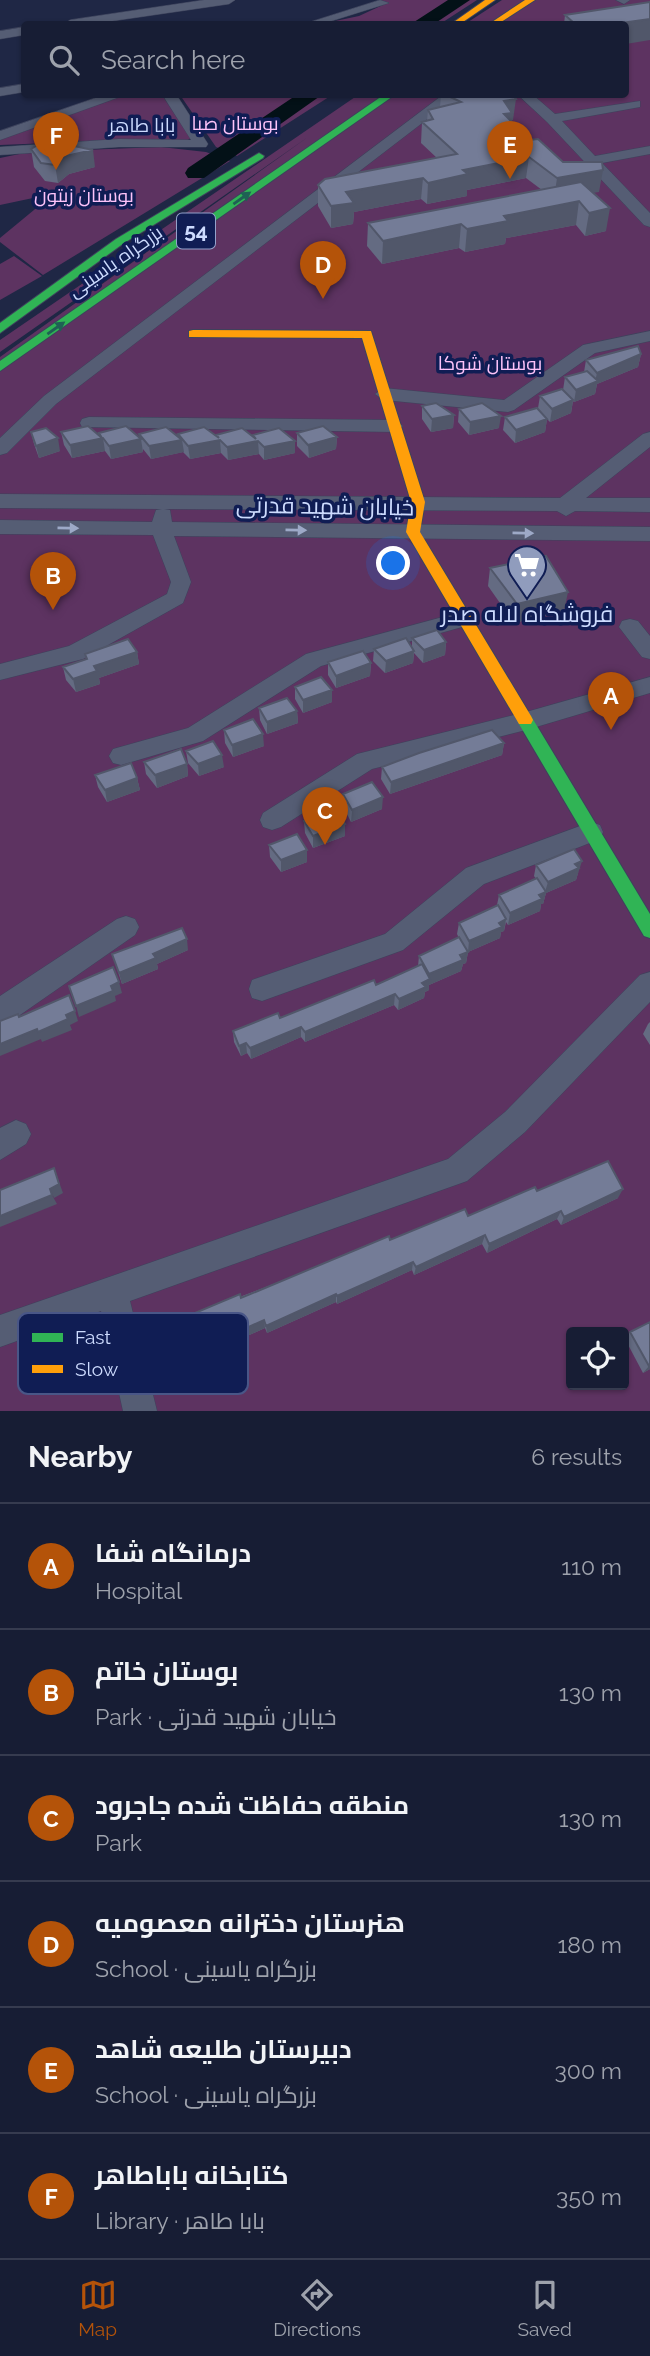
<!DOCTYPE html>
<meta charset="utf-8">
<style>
body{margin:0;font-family:Raleway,Cairo,sans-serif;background:#242a40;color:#f1f3f6}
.controls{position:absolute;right:21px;bottom:21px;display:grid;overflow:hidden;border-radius:7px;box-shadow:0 2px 5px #0004}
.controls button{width:63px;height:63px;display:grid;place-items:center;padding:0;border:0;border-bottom:2px solid #363b4f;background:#171d34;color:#f1f3f6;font:35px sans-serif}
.you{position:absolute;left:394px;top:564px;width:24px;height:24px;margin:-18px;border:5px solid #fff;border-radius:50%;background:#1a73e8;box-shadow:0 0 0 10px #1a73e833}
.badge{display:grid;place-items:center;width:46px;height:46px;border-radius:50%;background:#b45309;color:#fff;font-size:23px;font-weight:700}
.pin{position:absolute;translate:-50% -58px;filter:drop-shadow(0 2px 4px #0008)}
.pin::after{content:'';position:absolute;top:37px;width:24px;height:21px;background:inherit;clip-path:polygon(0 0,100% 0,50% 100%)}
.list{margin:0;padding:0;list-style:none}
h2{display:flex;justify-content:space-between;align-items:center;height:91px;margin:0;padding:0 28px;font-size:30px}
h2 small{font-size:23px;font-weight:400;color:#9ea2ac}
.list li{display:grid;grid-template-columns:46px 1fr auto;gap:21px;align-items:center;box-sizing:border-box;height:126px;padding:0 28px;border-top:2px solid #363b4f}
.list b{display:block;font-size:26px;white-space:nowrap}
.list p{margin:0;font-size:23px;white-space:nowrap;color:#9ea2ac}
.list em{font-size:23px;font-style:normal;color:#9ea2ac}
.icon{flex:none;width:38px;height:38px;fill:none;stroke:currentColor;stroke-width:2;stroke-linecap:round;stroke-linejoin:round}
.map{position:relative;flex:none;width:650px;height:1411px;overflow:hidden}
.search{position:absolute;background:#171d34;box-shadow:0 2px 5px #0004;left:21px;right:21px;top:21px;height:77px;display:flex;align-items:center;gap:18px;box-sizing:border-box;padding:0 24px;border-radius:7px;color:#9ea2ac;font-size:26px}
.sheet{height:847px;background:#171d34}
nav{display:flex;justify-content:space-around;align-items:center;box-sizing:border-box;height:98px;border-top:2px solid #363b4f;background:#171d34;font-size:19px;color:#9ea2ac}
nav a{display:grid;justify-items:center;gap:4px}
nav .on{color:#b45309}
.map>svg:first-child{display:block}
.green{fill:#5d3361;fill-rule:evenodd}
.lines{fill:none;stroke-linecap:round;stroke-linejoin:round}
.river{fill:#031117;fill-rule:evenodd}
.street-casing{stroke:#3d435c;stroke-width:1}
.fast-casing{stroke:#3d435c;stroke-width:2}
.slow-casing{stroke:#3d435c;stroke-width:2}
.street{fill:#555d74;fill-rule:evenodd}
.fast{fill:#30b455;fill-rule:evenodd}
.slow{fill:#ff9f0a;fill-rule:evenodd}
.wall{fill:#646b82}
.shaded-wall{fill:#51576a}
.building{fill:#747c97;stroke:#51576a;stroke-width:2}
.oneway{fill:#1e6154}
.oneway2{fill:#9da9c7}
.labels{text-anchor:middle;stroke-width:7;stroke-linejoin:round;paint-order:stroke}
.far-park-label{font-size:19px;fill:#fdc3f9;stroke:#101d54}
.far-street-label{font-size:19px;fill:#cddbfe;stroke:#101d54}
.shield{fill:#101d54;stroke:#94a2cb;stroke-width:2}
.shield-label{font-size:21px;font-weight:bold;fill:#cddbfe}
.street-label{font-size:23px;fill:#cddbfe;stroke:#101d54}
.poi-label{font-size:23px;fill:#cddbfe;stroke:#101d54}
.key{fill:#101d54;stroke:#495687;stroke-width:2}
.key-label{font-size:19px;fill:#cddbfe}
</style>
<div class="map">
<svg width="650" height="1411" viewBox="0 0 650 1411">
<rect width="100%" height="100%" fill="#1f2745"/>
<path class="green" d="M379,0H477L440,24H321L359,16L387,3Z
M502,0H650V1411H0V357L308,137L0,352V340L358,95L626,94V24H465ZM571,1332H624V1385H571Z
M124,94L164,95L191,138L181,144L122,140L0,145V137Z
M180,95H332L237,156L216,147Z
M161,147L206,152L230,161L43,275L0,242V238L40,205L33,198L0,205V158L29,152Z
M14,256L42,276L0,300V264Z"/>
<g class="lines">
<path class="river" d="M448,0H470L434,24H411Z
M298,94H323L204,178H188L185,173L188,168Z"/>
<defs>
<path id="street" d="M204,0H235L229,4L92,24H64L70,20Z
M380,0L389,3L322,24H304Z
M616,0H630L624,4Z
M24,27V35L0,39V31Z
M24,84V92L0,96V88Z
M107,94H128L0,140V131Z
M162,94H176L208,144L206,147H119L0,155V147L119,139L191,140Z
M444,94H460L56,404L7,453L0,455V438L44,396Z
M517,94H532L555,114L640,101V107L562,121L595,156L650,146V154L602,163L650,213V227L644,225L547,122Z
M650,331V341L595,353L514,410L508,412L384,400L375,394L384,388L504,400L583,345Z
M89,417L394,420L403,426L394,432L82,427L80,423L82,419Z
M650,432V447L586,498H650V512L575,511L566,516L557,511L164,509L170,510L172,522L650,527V541L174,536L191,582L183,603L83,659L0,680V664L69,646L167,594L171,582L153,535L0,534V520L152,522L156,510L162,509L0,508V494L560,498L643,434Z
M465,611L473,614L476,619L473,624L321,666L203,741L121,765L113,763L109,756L113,749L188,728L306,654Z
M630,619L638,621L650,636V659L642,657L619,627L622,621Z
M650,677V693L526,730L372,769L281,827L272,830L263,827L260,820L263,813L357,754L526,712Z
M591,822L600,825L603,832L600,839L484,884L403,950L262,1001L252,998L249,989L252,980L385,934L466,868Z
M126,916L135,919L139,927L135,935L20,1015L0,1022V996L117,919Z
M650,972V1002L525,1132L467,1181L130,1301L157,1411H123L101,1311L0,1347V1315L448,1159L505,1112L640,975Z
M16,1120L26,1124L31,1134L26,1144L0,1160V1128Z"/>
<path id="fast" d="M385,94H396L0,371V361Z
M259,153L264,156L263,158L124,243L0,333V323L116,239Z
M525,714L531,716L650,914V938L644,936L519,724L517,720L519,716Z"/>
<path id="slow" d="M485,0H495L460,24H451Z
M525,0H535L498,24H489Z
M193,330L371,331L425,502L420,532L531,716L533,720L531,724H519L406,532L411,502L362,338L189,337V331Z"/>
</defs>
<use href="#street" class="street-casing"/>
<use href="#fast" class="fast-casing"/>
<use href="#slow" class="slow-casing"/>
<use href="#street" class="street"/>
<use href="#fast" class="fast"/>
<use href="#slow" class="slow"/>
</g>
<path class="wall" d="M565,15L626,24H564Z
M441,94H512L513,120H512L511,122L530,140L563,162L599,192H593L606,231L585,236L576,225L506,238L505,244L465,252L459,248L382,264L367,246L368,223L542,190L526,178L467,190V196L427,204L421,199L354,212L353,224L331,228L318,206V185L437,158L421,143L422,122L427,121L428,110L440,107Z
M31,149L95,167L69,174L58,183L45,181L34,167Z
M641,354L638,367L597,384L595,394L574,402L573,401L571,413L550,422L547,419L545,432L515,443L503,430L505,417L538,408L540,396L563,390L565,377L584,372L586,360Z
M422,406L454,415L453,428L431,432L422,419Z
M459,409L499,428L469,435L458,422Z
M31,432L60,451L39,458L34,444Z
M61,432L140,437L139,434L178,436V434L253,436L295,453L264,460L259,454L228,460L221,453L190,459L183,452L151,459L143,449V452L111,459L105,451L72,458L64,445Z
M297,433L337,437L336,449L309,458L297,446Z
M490,568L564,611L514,623L488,586Z
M412,638L446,642L445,655L423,663L414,653L413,663L385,673L373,661L374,649L412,647Z
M137,652L139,664L99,678L100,684L76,692L66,680L63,667L86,659L85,654Z
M328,662L371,663L370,676L336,688L328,675Z
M295,687L332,690V702L303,713L295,699Z
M259,708L297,711L298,723L267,734L260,720Z
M224,730L264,746L233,757L225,743Z
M504,743L502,755L390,794L381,779L382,767Z
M186,751L224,767L199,776L188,763Z
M144,762L187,764L188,776L157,788L146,774Z
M95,775L137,778L140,790L107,802L98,787Z
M343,794L382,809L351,822L343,806Z
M304,821L345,836L313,848L305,833Z
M269,845L307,862L281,872L270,857Z
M536,865L579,873H578L576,880L546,893L543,904H541L540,911L508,925L506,922L504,931L501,932L500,938L468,952L466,963L463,964L461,971L429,985V990L425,992L424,998L398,1010L394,1005L305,1042L301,1037L251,1059L247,1053L241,1056L234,1042L233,1031L280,1018L376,985L418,966L419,956L459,938L457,934L459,923L497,905L499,895L536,879L534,876Z
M188,950L157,964L158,969L122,984L112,954Z
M650,1022V1045L643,1034L648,1024Z
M537,1191L618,1198L561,1225L557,1219L487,1253L482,1244L414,1275L412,1270L337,1304L336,1302L267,1333L265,1328L185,1364L171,1323L390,1240L468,1216Z
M650,1322V1369L643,1373L625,1339L630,1332Z"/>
<path class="shaded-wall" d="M650,19V40L626,44V24H614Z
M516,99L513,120H512L510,133L502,135L504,101Z
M93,150L95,167L69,174L58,183L55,165L66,156Z
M529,157L526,178L467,190V196L427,204L428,183L463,170Z
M603,170L599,192L554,199L557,178Z
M423,178L421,199L354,212L353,224L331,228V206L346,192Z
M579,201L576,225L506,238L505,244L465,252L467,229L504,216Z
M610,208L606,231L585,236L589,213Z
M461,224L459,248L382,264L383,241Z
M641,354L638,367L597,384L595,394L574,402L576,390L595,382L597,373Z
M573,400L571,413L550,422L552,409Z
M454,415L453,428L431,432L432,419Z
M501,416L499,428L469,435L470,422Z
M547,419L545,432L515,443L516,430Z
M337,437L336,449L309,458L308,445Z
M58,438L60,451L39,458L36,446Z
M103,438L105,451L72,458L70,445Z
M141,439L143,452L111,459L109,446Z
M182,440L184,452L151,459L149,446Z
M220,440L221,453L190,459L188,446Z
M258,441L259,454L228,460L227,447Z
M295,441V453L264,460V447Z
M568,592L564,611L514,623L517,604Z
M446,642L445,655L423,663L424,650Z
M414,651L413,663L385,673L386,661Z
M137,652L139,664L99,678L100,684L76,692L73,679L94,666Z
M371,663L370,676L336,688V676Z
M332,690V702L303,713V700Z
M297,711L298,723L267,734V722Z
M263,734L264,746L233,757L232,745Z
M504,743L502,755L390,794L391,782Z
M222,755L224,767L199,776L198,764Z
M187,764L188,776L157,788L155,775Z
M137,778L140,790L107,802L105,790Z
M383,797L382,809L351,822L352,810Z
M345,824V836L313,848V836Z
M307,850V862L281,872V860Z
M582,861L576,880L546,893L543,904H541L540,911L508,925L510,913L545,892L548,882Z
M506,919L504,931L501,932L500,938L468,952L466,963L463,964L461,971L429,985V990L425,992L424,998L398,1010L399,999L422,983L429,980V974L468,952L469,941L499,923Z
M187,939L188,950L157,964L158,969L122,984L119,973L153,954Z
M119,982L122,993L115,996L116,1001L79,1017L76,1006Z
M395,994L394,1005L305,1042V1032Z
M75,1011L78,1021L70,1025L72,1030L42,1042L38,1032L66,1015Z
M301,1027V1037L251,1059L250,1048Z
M37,1029L41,1039L0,1056V1044Z
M246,1043L247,1053L241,1056L239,1046Z
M54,1168L63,1193L54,1198L50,1189Z
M623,1189L618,1198L561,1225L564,1217Z
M52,1195L57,1204L0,1227V1216Z
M561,1211L557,1219L487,1253L489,1244Z
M485,1235L482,1244L414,1275L416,1267Z
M413,1262L412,1270L337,1304V1296Z
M336,1294V1302L267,1333L266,1326Z
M264,1320L265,1328L185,1364L182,1357Z
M650,1365V1369L643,1373L649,1366Z"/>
<path class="building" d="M650,2V19L614,24H575L565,15Z
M444,94H512L516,99L504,101L512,113L504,114L530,140L538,139L563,162H602L603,170L557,178L529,157L463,170L468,174L428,183L423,178L346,192L354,203L331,206L318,185L325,179L457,154L422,122L433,119L428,110L461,102Z
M46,140L93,150L66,156L55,165L41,163L31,149Z
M581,182L610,208L589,213L579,201L504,216L508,221L467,229L461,224L383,241L368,223Z
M638,346L641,354L597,373L586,360Z
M587,371L598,381L576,390L565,377Z
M562,389L573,400L552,409L540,396Z
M436,403L454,415L432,419L422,406Z
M482,403L501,416L470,422L459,409Z
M537,408L547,419L516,430L505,417Z
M88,426L102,438L99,433L126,426L141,439L109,446L103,438L70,445L61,432Z
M323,426L337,437L308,445L297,433Z
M166,427L182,440L149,446L139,434Z
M204,427L219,438L216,435L242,428L256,439L253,435L279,428L295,441L264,447L258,441L227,447L220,440L188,446L178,434Z
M46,428L58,438L36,446L31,432Z
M546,556L568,592L517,604L490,568Z
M437,630L446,642L424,650L412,638Z
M406,638L414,651L386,661L374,649Z
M128,639L137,652L94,666L97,671L73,679L63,667L87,659L85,654Z
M363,651L371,663L336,676L328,662Z
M321,677L332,690L303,700L295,687Z
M287,698L297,711L267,722L259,708Z
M253,719L263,734L232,745L224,730Z
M492,730L504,743L391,782L382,767L419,753Z
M213,741L222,755L198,764L186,751Z
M181,749L187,764L155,775L144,762Z
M131,763L137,778L105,790L95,775Z
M372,782L383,797L352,810L343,794Z
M334,808L345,824L313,836L304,821Z
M297,834L307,850L281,860L269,845Z
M574,849L582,861L575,864L579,868L548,882L536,865Z
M537,878L546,892L539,895L542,899L510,913L499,895Z
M498,905L506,919L499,923L502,927L469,941L459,923Z
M182,928L187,939L153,954L156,958L119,973L112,954Z
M459,937L468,952L460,955L463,960L429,974L419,956Z
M422,964L430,979L422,983L426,987L399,999L395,994L305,1032L301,1027L250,1048L246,1043L239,1046L233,1031L278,1013L280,1018L374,980L376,985Z
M113,967L119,982L111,986L113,991L76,1006L69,986Z
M69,995L75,1011L66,1015L68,1019L38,1032L37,1029L0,1044V1021L18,1014L19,1017Z
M608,1161L623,1189L564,1217L561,1211L489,1244L485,1235L416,1267L413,1262L337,1296L336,1294L266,1326L264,1320L182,1357L171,1323L240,1294L241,1298L389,1236L390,1240L465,1209L468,1216L535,1187L537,1191Z
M54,1168L59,1184L50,1189L52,1195L0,1216V1190Z
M650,1322V1365L649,1366L630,1332Z"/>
<defs><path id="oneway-solid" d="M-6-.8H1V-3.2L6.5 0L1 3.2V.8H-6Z" transform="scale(1.75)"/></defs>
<g class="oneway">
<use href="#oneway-solid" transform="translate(242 198) rotate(-35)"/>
<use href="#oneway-solid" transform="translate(56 328) rotate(-35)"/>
</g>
<g class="oneway2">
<use href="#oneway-solid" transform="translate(68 528) rotate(1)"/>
<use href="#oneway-solid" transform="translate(296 530) rotate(1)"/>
<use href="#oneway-solid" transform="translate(523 533) rotate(1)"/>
</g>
<defs>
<symbol id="supermarket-pin" viewBox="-11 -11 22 30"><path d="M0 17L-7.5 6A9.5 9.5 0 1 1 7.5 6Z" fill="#909cbd" stroke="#101d54"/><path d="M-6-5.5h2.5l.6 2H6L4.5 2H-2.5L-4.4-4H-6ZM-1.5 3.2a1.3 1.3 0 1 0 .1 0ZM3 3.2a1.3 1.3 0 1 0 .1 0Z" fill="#fff"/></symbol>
</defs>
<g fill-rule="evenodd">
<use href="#supermarket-pin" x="505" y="543" width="44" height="60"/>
</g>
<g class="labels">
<g class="far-park-label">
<text x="235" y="130">بوستان صبا</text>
<text x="84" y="202">بوستان زیتون</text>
<text x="490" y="370">بوستان شوکا</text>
</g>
<g class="far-street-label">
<text x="142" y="132">بابا طاهر</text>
<text transform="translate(115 261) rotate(-35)" y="7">بزرگراه یاسینی</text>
</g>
<rect class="shield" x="177" y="213.5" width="38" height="35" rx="5"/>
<g class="shield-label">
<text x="196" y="238">54</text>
</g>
<g class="street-label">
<text transform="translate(325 506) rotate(1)" y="8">خیابان شهید قدرتی</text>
</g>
<g class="poi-label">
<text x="527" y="622">فروشگاه لاله صدر</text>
</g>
</g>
<rect x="18" y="1313" width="230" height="81" rx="10" class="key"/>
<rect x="32" y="1333" width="31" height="9" fill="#30b455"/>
<rect x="32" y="1365" width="31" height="8" fill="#ff9f0a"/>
<g class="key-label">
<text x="75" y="1344">Fast</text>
<text x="75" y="1376">Slow</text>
</g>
</svg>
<div class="controls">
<button><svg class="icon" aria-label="locate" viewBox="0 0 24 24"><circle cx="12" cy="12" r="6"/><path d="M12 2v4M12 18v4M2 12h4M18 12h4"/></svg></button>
</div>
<div class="you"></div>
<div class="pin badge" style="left:611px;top:730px">A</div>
<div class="pin badge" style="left:53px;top:610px">B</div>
<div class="pin badge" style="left:325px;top:845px">C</div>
<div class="pin badge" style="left:323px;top:299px">D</div>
<div class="pin badge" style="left:510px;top:179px">E</div>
<div class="pin badge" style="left:56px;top:170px">F</div>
<div class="search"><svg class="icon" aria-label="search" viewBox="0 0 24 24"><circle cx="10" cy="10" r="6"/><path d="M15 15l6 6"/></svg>Search here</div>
</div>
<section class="sheet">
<h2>Nearby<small>6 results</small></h2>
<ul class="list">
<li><span class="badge">A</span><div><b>درمانگاه شفا</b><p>Hospital</p></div><em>110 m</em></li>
<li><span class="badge">B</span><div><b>بوستان خاتم</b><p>Park · خیابان شهید قدرتی</p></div><em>130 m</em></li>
<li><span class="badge">C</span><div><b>منطقه حفاظت شده جاجرود</b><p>Park</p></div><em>130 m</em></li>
<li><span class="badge">D</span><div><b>هنرستان دخترانه معصومیه</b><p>School · بزرگراه یاسینی</p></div><em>180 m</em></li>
<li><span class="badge">E</span><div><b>دبیرستان طلیعه شاهد</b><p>School · بزرگراه یاسینی</p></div><em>300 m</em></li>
<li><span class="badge">F</span><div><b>کتابخانه باباطاهر</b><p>Library · بابا طاهر</p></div><em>350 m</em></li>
</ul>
</section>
<nav>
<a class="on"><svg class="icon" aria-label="map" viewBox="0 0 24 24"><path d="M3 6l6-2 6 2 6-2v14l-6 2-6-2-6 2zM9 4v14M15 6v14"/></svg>Map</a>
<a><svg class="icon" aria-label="directions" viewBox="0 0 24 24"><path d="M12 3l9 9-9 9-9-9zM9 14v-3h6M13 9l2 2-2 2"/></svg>Directions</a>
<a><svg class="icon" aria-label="saved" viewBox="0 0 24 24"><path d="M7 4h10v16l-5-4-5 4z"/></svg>Saved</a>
</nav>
